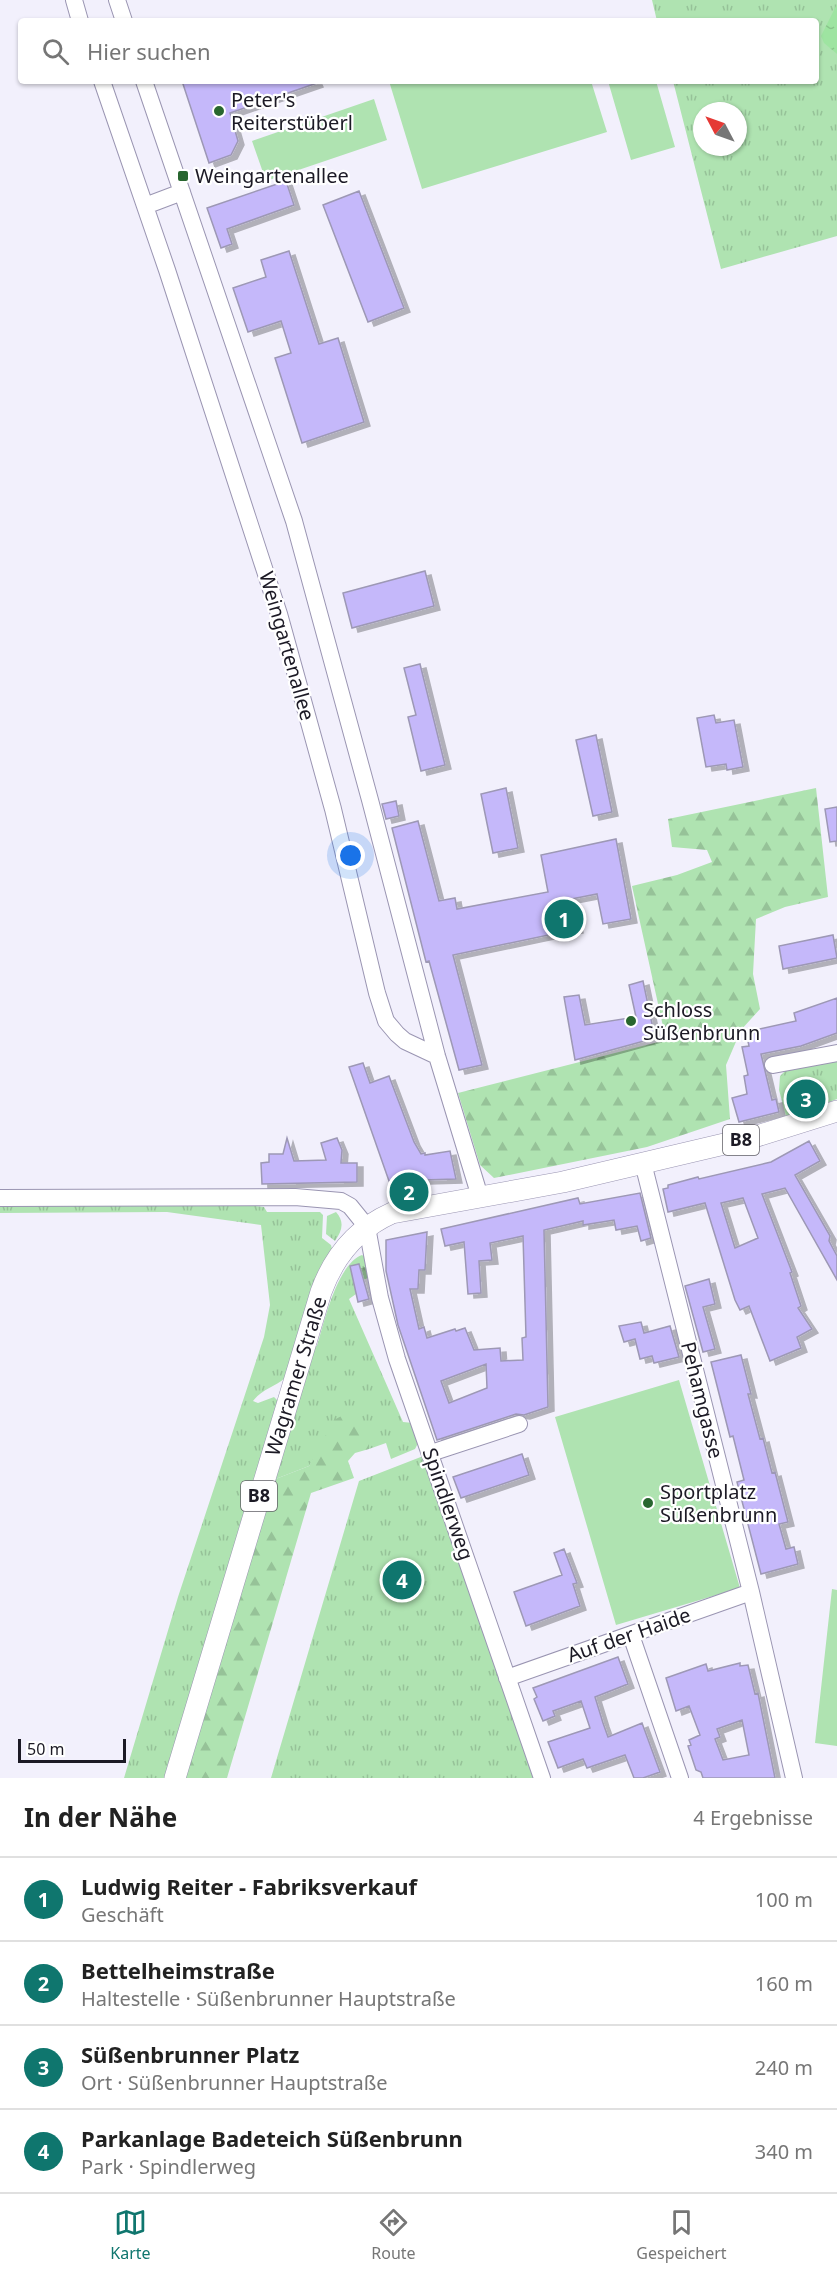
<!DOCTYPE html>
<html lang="de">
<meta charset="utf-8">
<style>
body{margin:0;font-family:"Noto Sans",sans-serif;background:#f2f2f2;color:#222}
.compass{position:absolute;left:693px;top:102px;width:54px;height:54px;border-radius:50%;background:#fff;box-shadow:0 2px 4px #0004;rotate:311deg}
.scale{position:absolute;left:18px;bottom:15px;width:108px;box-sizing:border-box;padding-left:6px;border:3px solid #1c1a25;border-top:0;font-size:16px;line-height:21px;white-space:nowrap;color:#1c1a25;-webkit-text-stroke:4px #fff;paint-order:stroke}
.you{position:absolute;left:351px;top:856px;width:21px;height:21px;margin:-15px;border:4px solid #fff;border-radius:50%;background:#1a73e8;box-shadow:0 0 0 9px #1a73e833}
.badge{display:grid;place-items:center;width:39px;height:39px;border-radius:50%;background:#0f766e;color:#fff;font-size:20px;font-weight:700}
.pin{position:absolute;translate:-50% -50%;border:3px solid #fff;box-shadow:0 2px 6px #0006}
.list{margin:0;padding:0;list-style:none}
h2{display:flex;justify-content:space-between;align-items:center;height:78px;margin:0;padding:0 24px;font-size:26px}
h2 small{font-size:20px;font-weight:400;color:#767676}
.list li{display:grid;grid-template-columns:39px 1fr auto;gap:18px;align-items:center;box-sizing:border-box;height:84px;padding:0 24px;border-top:2px solid #e0e0e0}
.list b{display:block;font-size:22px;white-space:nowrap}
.list p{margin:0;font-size:20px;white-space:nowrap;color:#767676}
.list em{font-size:20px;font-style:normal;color:#767676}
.icon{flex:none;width:33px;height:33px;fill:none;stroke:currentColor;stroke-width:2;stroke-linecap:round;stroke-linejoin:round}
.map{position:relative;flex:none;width:837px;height:1778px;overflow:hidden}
.search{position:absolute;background:#fff;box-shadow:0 2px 4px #0004;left:18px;right:18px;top:18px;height:66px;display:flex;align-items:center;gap:15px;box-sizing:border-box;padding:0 21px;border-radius:6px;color:#767676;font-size:22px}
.sheet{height:414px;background:#fff}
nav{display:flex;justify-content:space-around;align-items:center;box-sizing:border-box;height:84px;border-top:2px solid #e0e0e0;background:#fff;font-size:16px;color:#767676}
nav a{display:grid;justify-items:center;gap:3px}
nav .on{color:#0f766e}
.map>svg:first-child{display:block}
.grass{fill:url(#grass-tufts);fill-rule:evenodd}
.forest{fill:url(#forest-firs)}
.garden{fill:#afe3b1}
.water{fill:url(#water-ripples)}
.building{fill:#c5b8fa;stroke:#9d98b5;stroke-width:1.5;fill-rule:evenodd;filter:url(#shadow)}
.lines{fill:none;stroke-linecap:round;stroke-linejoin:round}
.minor-casing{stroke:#9a95b2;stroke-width:18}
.major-casing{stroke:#9a95b2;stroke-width:22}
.minor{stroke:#fff;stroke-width:16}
.major{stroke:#fff;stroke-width:21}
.poi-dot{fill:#28662f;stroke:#fff;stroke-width:2}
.labels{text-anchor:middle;stroke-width:4.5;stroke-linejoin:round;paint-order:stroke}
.shield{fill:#fff;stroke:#605f66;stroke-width:1.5}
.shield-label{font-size:18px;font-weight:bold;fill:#1c1a25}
.poi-label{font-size:20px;fill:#1c1a25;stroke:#fff;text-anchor:start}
.street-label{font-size:20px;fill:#1c1a25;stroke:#fff}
</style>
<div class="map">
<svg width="837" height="1778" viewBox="0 0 837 1778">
<defs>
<pattern id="grass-tufts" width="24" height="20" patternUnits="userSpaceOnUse" patternTransform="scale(1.5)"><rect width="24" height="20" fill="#afe3b1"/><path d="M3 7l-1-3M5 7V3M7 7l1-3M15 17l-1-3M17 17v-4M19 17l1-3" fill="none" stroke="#96c298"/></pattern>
<pattern id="forest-firs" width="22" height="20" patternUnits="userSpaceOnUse" patternTransform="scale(1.5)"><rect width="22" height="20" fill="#afe3b1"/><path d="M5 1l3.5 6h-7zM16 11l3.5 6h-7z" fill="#96c298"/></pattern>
<pattern id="water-ripples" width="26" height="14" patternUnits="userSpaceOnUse" patternTransform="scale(1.5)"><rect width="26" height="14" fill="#9ee4a1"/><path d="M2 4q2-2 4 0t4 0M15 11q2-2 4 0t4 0" fill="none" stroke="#88c38a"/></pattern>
<filter id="shadow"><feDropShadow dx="6" dy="4" stdDeviation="0" flood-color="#0004"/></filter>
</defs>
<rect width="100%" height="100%" fill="#f2f0fc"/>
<path class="grass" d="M652,0H837V236L721,269L673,81H816V21H657ZM702,111H738V147H702Z
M837,1055V1099L795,1115L786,1116L779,1090L780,1076L792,1064Z
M0,1205H248L264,1207L267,1212H320L323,1215L322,1238L331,1245L332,1249L314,1283L285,1378C275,1387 262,1389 253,1401L258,1403L274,1397L278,1401L165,1778H124L178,1597L264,1337L270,1305L261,1225L167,1212L0,1213Z
M336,1212C345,1222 342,1231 335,1241L326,1234L327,1216Z
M362,1255L365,1257L370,1277L354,1284L356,1294L349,1299L403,1422L413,1423L418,1443L415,1449L391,1459L386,1443L369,1449V1441L315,1457L309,1466L273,1480L313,1346H317C324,1323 337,1264 362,1255Z
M431,1453L542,1778H271L359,1481Z"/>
<path class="forest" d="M816,788L828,897L785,907L756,919L753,974L760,1009L741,1030L726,1065L730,1119L647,1147L494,1178L480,1165L458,1093L666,1040L632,886L677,875L712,862L707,850L672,847L668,819Z
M345,1414L358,1419L369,1441V1449L355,1453L348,1461L354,1478L311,1493L227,1778H184L273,1480L309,1466L334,1420Z"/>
<path class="garden" d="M389,81H591L607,132L422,189Z
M608,81H656L675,147L631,160Z
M374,99L387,140L266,181L252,141Z
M679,1380L740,1588L616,1625L555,1417Z
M832,1589L837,1590V1746L815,1743Z"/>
<path class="water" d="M837,4V54L824,43L821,36Z"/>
<path class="building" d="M182,81H316L317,83L230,113L238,141L231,155L209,163Z
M286,181L294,205L227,229L232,244L221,248L207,208Z
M359,191L404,308L368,322L323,205Z
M289,251L319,344L338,338L364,422L302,443L275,358L291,353L281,321L248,332L233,288L266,277L261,260Z
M425,571L434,606L352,628L343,593Z
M420,664L445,765L421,771L408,717L416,715L404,668Z
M714,715L716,723L734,720L743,767L727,770L726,764L706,767L697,718Z
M596,735L612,812L593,816L576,740Z
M506,788L518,848L493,853L481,794Z
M396,801L399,816L386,819L382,804Z
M837,807V841L830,842L825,809Z
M418,821L439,901L455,898L457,909L548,892L541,855L616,839L631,919L603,924L597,894L571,899L577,929L453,955L482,1065L459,1070L429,961L426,962L392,828Z
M833,935L837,958L783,969L779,946Z
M643,981L655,1038L575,1060L564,997L579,995L585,1025L636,1017L629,985Z
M837,998V1033L801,1046L761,1054L772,1100L776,1099L779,1112L739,1122L732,1098L747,1094L744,1076L748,1075L742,1047L749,1046L746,1032L796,1021L794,1013Z
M363,1063L370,1083L389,1076L414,1142L421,1154L425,1153V1155L450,1151L456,1179L389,1181L349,1067Z
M287,1138L294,1161L326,1160L321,1143L337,1138L342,1150L341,1163H357V1182L262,1184L261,1163L269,1162V1154H283Z
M809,1141L820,1161L795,1175L830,1236L829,1241L837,1256V1280L785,1188L762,1194L792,1272L790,1273L801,1306L798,1308L812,1329L797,1337L801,1348L770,1361L749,1306L740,1310L735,1300L705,1203L668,1212L663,1189L668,1188V1185L698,1177L699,1179L771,1162ZM743,1198L758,1238L735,1248L721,1203Z
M640,1193L651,1238L641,1241L637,1226L616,1230L614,1220L583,1225V1221L544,1230L548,1407L524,1415L516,1414L437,1440L398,1325L386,1271V1240L427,1232L425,1270H419L418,1289H410L419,1329L424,1327L427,1338L455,1329L456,1331L465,1328L474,1350L500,1348L501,1361L523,1360L522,1338L526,1337L523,1236L490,1243L492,1260L479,1261L481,1293L468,1294L464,1242L445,1246L441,1229L578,1198L580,1204ZM486,1364L487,1388L449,1403L441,1381Z
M359,1264L369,1299L358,1302L350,1266Z
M709,1279L715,1304L703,1307L715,1349L703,1352L685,1286Z
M641,1322L644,1333L670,1326L679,1357L654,1363L652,1356L640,1359L635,1339L624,1342L619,1326Z
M741,1355L751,1394H748L760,1439L763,1438L772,1473L775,1472L788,1522L779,1524L786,1549L794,1547L798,1564L761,1574L737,1482L744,1480L733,1436L730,1437L711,1362Z
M522,1454L529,1475L461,1498L453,1477Z
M564,1549L577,1583L573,1584L580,1606L526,1626L514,1592L562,1575L554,1553Z
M618,1657L628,1684L595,1697L603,1723L608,1737L642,1723L660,1772L643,1778H634L625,1755L587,1768L583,1759L558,1768L548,1742L590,1728L581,1701L553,1711L555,1716L543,1721L534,1699L537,1697L533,1688Z
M740,1663V1666L748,1665L755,1694L758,1693L775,1778H703L701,1772L696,1770L688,1746L691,1745L689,1740L700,1735L689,1706L676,1711L666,1678L706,1664L708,1671ZM742,1720L749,1755L723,1760L715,1739L720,1737L717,1729Z"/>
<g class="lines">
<defs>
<path id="minor" d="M74,0L80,21
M117,0L124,21
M102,81L167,270L279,614L333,809L377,993L386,1021L397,1034L405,1041L437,1056
M144,81L294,521L370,800L437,1056L480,1197
M145,206L182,192
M773,1065L837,1053
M643,1163L751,1592L794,1778
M0,1198L295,1197L341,1201L350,1206L367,1227L380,1298L397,1359L542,1778
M431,1453L519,1424
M631,1635L680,1778
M507,1678L751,1592"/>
<path id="major" d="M175,1778L321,1292C334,1256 356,1229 392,1213L563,1182L754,1137L837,1111"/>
</defs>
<use href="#minor" class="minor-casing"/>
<use href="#major" class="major-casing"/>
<use href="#minor" class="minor"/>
<use href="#major" class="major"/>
</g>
<g class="poi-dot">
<circle cx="219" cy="111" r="6"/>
<rect x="177" y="170" width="12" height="12" rx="3"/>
<circle cx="631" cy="1021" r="6"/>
<circle cx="648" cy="1503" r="6"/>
</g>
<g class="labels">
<g class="shield">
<rect x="723" y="1125" width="36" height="30" rx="4.5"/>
<rect x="241" y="1481" width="36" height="30" rx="4.5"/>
</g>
<g class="shield-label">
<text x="741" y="1146">B8</text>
<text x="259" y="1502">B8</text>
</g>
<g class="poi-label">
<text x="231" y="107">Peter's<tspan x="231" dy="23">Reiterstüberl</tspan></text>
<text x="195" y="183">Weingartenallee</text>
<text x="643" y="1017">Schloss<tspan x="643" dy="23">Süßenbrunn</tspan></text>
<text x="660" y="1499">Sportplatz<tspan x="660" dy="23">Süßenbrunn</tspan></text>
</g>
<g class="street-label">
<text transform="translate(287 646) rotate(74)" y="7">Weingartenallee</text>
<text transform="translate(296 1376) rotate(-73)" y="7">Wagramer Straße</text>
<text transform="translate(702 1400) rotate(76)" y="7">Pehamgasse</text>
<text transform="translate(448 1504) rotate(71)" y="7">Spindlerweg</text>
<text transform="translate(629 1635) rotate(-19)" y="7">Auf der Haide</text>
</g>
</g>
</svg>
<svg class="compass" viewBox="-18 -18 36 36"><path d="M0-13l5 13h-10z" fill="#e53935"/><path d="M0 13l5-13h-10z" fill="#767676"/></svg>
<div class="scale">50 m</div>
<div class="you"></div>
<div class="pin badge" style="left:564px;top:919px">1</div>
<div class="pin badge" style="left:409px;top:1192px">2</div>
<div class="pin badge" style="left:806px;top:1099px">3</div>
<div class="pin badge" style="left:402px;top:1580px">4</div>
<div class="search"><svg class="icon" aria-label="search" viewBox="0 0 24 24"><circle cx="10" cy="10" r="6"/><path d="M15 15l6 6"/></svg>Hier suchen</div>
</div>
<section class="sheet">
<h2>In der Nähe<small>4 Ergebnisse</small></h2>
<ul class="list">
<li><span class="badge">1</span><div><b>Ludwig Reiter - Fabriksverkauf</b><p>Geschäft</p></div><em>100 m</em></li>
<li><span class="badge">2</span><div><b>Bettelheimstraße</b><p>Haltestelle · Süßenbrunner Hauptstraße</p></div><em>160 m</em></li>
<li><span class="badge">3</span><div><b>Süßenbrunner Platz</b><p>Ort · Süßenbrunner Hauptstraße</p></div><em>240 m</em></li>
<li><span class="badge">4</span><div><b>Parkanlage Badeteich Süßenbrunn</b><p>Park · Spindlerweg</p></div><em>340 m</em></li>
</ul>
</section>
<nav>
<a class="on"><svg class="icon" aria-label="map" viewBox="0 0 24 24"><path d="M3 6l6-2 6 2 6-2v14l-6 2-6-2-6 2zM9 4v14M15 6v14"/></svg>Karte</a>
<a><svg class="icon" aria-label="directions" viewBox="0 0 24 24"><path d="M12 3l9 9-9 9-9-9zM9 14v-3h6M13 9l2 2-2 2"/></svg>Route</a>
<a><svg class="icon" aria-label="saved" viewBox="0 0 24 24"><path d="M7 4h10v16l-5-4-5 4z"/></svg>Gespeichert</a>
</nav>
